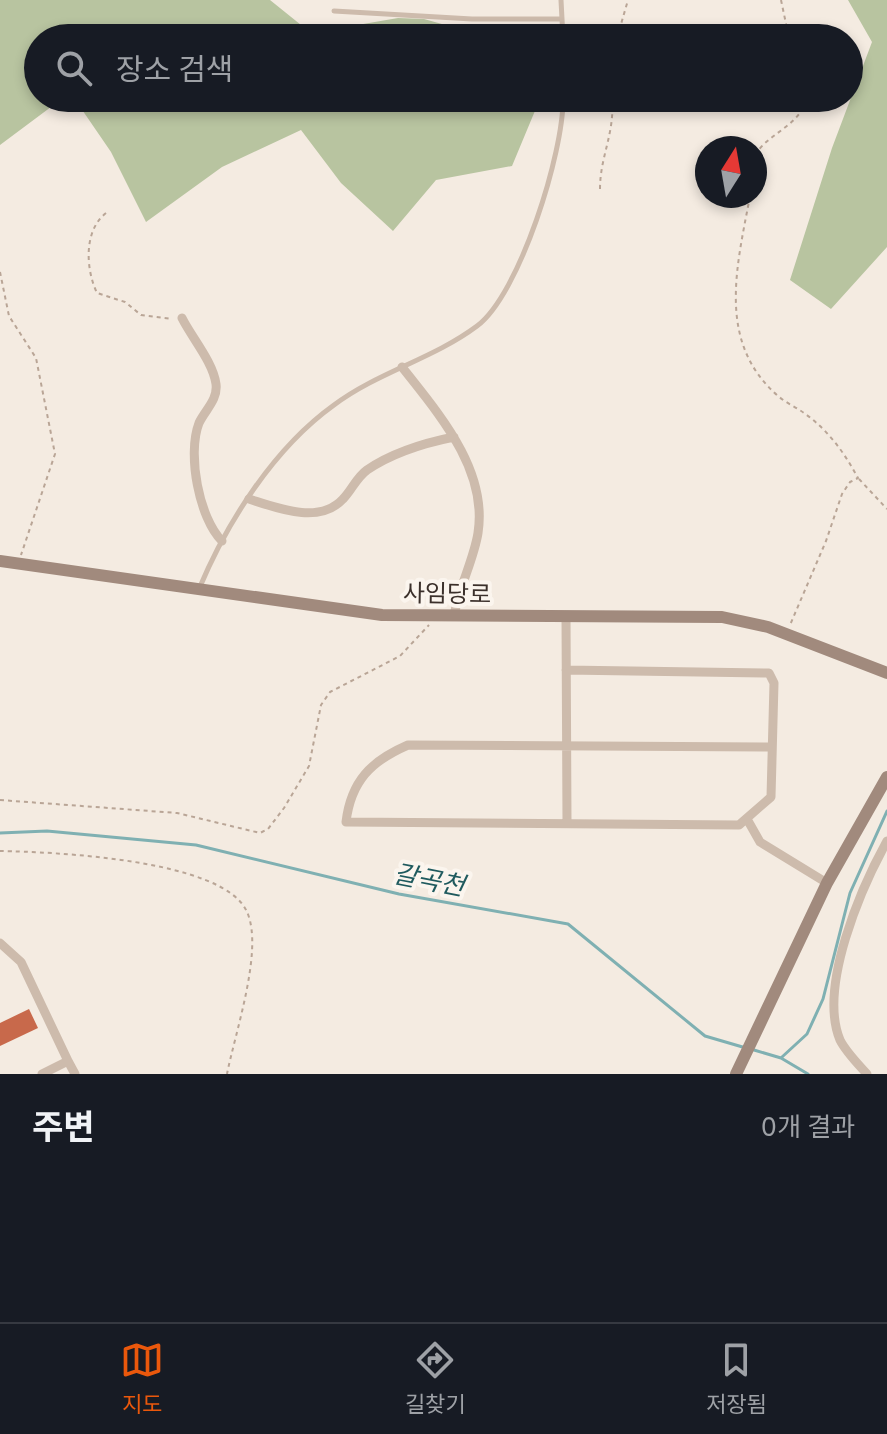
<!DOCTYPE html>
<html lang="ko">
<meta charset="utf-8">
<style>
body{margin:0;font-family:Overpass,"Noto Sans KR",sans-serif;background:#20242c;color:#f1f3f6}
.compass{position:absolute;left:695px;top:136px;width:72px;height:72px;border-radius:50%;background:#171b24;box-shadow:0 4px 12px #0003;rotate:11deg}
.list{margin:0;padding:0;list-style:none}
h2{display:flex;justify-content:space-between;align-items:center;height:104px;margin:0;padding:0 32px;font-size:34px}
h2 small{font-size:26px;font-weight:400;color:#9ea1a6}
.icon{flex:none;width:44px;height:44px;fill:none;stroke:currentColor;stroke-width:2;stroke-linecap:round;stroke-linejoin:round}
.map{position:relative;flex:none;width:887px;height:1074px;overflow:hidden}
.search{position:absolute;background:#171b24;box-shadow:0 4px 12px #0003;left:24px;right:24px;top:24px;height:88px;display:flex;align-items:center;gap:20px;box-sizing:border-box;padding:0 28px;border-radius:44px;color:#9ea1a6;font-size:30px}
.sheet{height:248px;background:#171b24}
nav{display:flex;justify-content:space-around;align-items:center;box-sizing:border-box;height:112px;border-top:2px solid #363941;background:#171b24;font-size:22px;color:#9ea1a6}
nav a{display:grid;justify-items:center;gap:4px}
nav .on{color:#ea580c}
.map>svg:first-child{display:block}
.green{fill:#b8c4a0}
.lines{fill:none;stroke-linecap:round;stroke-linejoin:round}
.stream{stroke:#7fb0b2;stroke-width:3}
.building{fill:#c8694b}
.path{stroke:#b9a596;stroke-width:2;stroke-dasharray:4 4;stroke-linecap:butt}
.service{stroke:#cdbbac;stroke-width:5}
.minor{stroke:#cdbbac;stroke-width:9}
.secondary{stroke:#a18a7d;stroke-width:12}
.labels{text-anchor:middle;stroke-width:8;stroke-linejoin:round;paint-order:stroke}
.street-label{font-size:24px;fill:#3b302b;stroke:#fbf5ee}
.water-label{font-size:26px;font-style:italic;fill:#1f5a5e;stroke:#fbf5ee}
</style>
<div class="map">
<svg width="887" height="1074" viewBox="0 0 887 1074">
<rect width="100%" height="100%" fill="#f4ebe1"/>
<path class="green" d="M0,0H270L311,33L398,18L424,19L492,38H38V98H63L0,145Z
M848,0H887V247L831,309L790,280L832,148L872,42Z
M74,98H531L537,106L512,166L436,180L393,231L341,183L301,130L222,167L146,222L111,152Z"/>
<g class="lines">
<path class="stream" d="M0,833L47,831L196,845L399,894L568,924L705,1036L746,1048
M754,1050L781,1058L808,1074
M782,1057L807,1034L823,999L850,893L887,811"/>
</g>
<path class="building" d="M29,1009L38,1028L0,1046V1023Z"/>
<g class="lines">
<path class="path" d="M781,0L789,38
M617,38L628,0
M755,155C768,133 802,125 806,98
M600,189C600,156 615,134 612,98
M750,196C737,266 716,342 778,396C786,403 796,407 804,413C828,430 844,452 858,478L850,482L842,494L826,541L790,625
M106,213C83,231 86,270 97,293L125,302L141,315L172,319
M0,272L9,316L36,358L55,454L21,555
M859,479L887,509
M0,800L177,813L260,833L268,829L284,808L309,766L321,705L330,692L400,656L429,625
M0,851C53,852 224,859 247,912C264,949 235,1033 227,1074"/>
<path class="service" d="M561,0L563,38
M334,11L472,19H562
M199,589C227,522 274,448 334,405C378,372 433,359 477,326C520,294 564,151 563,98"/>
<path class="minor" d="M182,318C192,338 213,362 216,384C218,400 205,410 199,423C187,454 199,518 222,541
M402,367C438,413 488,469 478,533C474,559 459,587 454,616
M249,499C277,508 319,525 343,499C352,490 356,478 367,470C392,453 424,443 454,437
M566,617L567,821
M566,670L769,673L774,683L771,797L739,825L346,822C351,781 371,761 408,745L772,747
M747,819L760,842L827,883
M0,943L21,962L68,1061
M42,1074L68,1061L75,1074
M867,1074C858,1064 846,1052 840,1040C818,987 861,888 887,841"/>
<path class="secondary" d="M0,561L382,615L722,617L768,627L887,673
M736,1074L827,883L887,777"/>
</g>
<g class="labels">
<g class="street-label">
<text transform="translate(447 594) rotate(1)" y="8">사임당로</text>
</g>
<g class="water-label">
<text transform="translate(429 880) rotate(11)" y="9">갈곡천</text>
</g>
</g>
</svg>
<svg class="compass" viewBox="-18 -18 36 36"><path d="M0-13l5 13h-10z" fill="#e53935"/><path d="M0 13l5-13h-10z" fill="#9ea1a6"/></svg>
<div class="search"><svg class="icon" aria-label="search" viewBox="0 0 24 24"><circle cx="10" cy="10" r="6"/><path d="M15 15l6 6"/></svg>장소 검색</div>
</div>
<section class="sheet">
<h2>주변<small>0개 결과</small></h2>
<ul class="list">
</ul>
</section>
<nav>
<a class="on"><svg class="icon" aria-label="map" viewBox="0 0 24 24"><path d="M3 6l6-2 6 2 6-2v14l-6 2-6-2-6 2zM9 4v14M15 6v14"/></svg>지도</a>
<a><svg class="icon" aria-label="directions" viewBox="0 0 24 24"><path d="M12 3l9 9-9 9-9-9zM9 14v-3h6M13 9l2 2-2 2"/></svg>길찾기</a>
<a><svg class="icon" aria-label="saved" viewBox="0 0 24 24"><path d="M7 4h10v16l-5-4-5 4z"/></svg>저장됨</a>
</nav>
